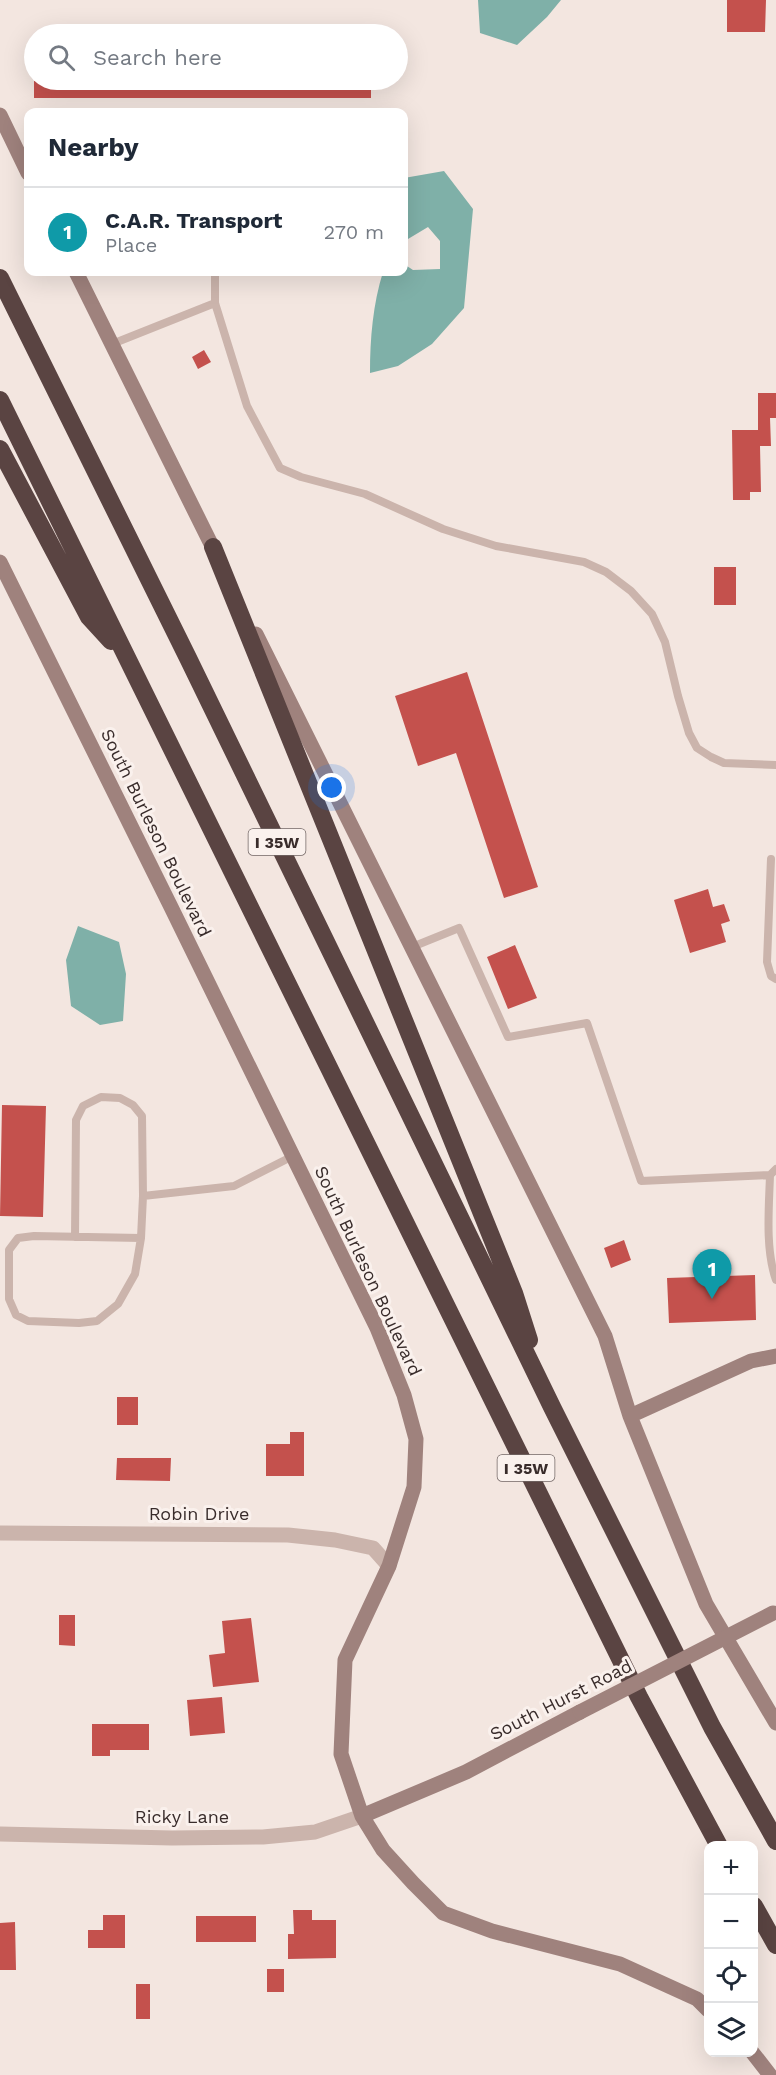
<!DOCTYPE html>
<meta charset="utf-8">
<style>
body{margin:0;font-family:"Work Sans",sans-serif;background:#f2f2f3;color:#1f2937}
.controls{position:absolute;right:18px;bottom:18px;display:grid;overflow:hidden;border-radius:12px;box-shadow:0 6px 24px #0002}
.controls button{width:54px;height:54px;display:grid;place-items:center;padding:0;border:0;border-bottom:2px solid #e0e1e3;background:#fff;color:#1f2937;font:30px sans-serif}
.you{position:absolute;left:332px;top:788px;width:21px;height:21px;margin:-15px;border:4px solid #fff;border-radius:50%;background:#1a73e8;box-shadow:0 0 0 9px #1a73e833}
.badge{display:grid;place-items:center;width:39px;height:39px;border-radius:50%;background:#205b52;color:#fff;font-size:20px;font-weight:700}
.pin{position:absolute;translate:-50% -50px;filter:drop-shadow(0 2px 3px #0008)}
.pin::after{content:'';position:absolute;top:32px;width:21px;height:18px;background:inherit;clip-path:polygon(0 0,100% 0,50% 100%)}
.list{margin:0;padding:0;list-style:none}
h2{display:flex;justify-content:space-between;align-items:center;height:78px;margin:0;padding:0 24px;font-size:26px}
h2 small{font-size:20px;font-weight:400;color:#747a83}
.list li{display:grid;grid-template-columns:39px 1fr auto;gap:18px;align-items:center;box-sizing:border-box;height:90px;padding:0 24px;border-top:2px solid #e0e1e3}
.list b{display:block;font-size:22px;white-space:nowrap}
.list p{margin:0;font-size:20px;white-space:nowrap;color:#747a83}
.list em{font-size:20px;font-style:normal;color:#747a83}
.icon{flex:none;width:33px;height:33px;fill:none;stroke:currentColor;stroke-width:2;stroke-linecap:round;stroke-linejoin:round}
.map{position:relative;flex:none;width:776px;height:2075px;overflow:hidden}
.search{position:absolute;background:#fff;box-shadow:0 6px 24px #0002;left:24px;top:24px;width:384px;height:66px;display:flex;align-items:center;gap:15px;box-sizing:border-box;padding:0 21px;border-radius:33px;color:#747a83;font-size:22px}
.panel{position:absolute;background:#fff;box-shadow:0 6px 24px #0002;left:24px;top:108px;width:384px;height:168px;border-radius:12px}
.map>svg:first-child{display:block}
.water{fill:#7fb0a8}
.building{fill:#c4514d}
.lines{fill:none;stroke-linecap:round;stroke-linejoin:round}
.lane{stroke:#cbb4ac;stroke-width:8}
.street{stroke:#cbb4ac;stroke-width:15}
.secondary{stroke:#9f827d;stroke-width:15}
.highway{stroke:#5a4442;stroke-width:18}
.secondary-bridge{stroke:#9f827d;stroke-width:15}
.labels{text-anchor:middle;stroke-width:6;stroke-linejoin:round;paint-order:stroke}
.shield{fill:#faf1ed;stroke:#736765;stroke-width:1.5}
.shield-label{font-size:16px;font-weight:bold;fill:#392c2b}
.street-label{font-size:18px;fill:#392c2b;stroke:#faf1ed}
</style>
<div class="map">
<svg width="776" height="2075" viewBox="0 0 776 2075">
<rect width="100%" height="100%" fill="#f3e6e0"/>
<path class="water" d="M478,0H561L547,17L517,45L480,33Z
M444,171L473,209L464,308L432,344L398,366L370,373C370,338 373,304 383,272H404V264L413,270L440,269V241L428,227L408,239L404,235V178Z
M78,926L119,942L126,974L123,1021L100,1025L71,1006L66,960Z"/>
<path class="building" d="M727,0H766L765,32H727Z
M34,80H371V98H34Z
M204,350L211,362L198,369L192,357Z
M758,393H776V418H770L771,446H760L761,492H750V500H733L732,430H758Z
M714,567H736V605H714Z
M467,672L538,887L504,898L456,753L418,766L395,696Z
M708,889L713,907L724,904L730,921L721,924L726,942L690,953L674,900Z
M515,945L537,998L508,1009L487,957Z
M2,1105L46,1106L43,1217L0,1216Z
M624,1240L631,1260L611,1268L604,1248Z
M755,1275L756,1320L669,1323L667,1278Z
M117,1397H138V1425H117Z
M290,1432H304V1476H266V1444H290Z
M117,1458H171L170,1481L116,1480Z
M59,1615H75V1646L59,1645Z
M251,1618L259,1682L213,1687L209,1655L225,1653L222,1621Z
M222,1697L225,1733L190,1736L187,1700Z
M92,1724H149V1750H110V1756H92Z
M293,1910H312V1920H336V1958L288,1959V1934H294Z
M103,1915H125V1948H88V1930H103Z
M196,1916H256V1942H196Z
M15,1922L16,1970H0V1923Z
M267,1969H284V1992H267Z
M136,1984H150V2019H136Z"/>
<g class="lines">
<path class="lane" d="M215,272V303L247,406L280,468L301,477L365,494L443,529L496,546L584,562L606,572L631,591L652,614L665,642L678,696L689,733L697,748L711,757L724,763L776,765
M112,344L215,303
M771,859L767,962L771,976L776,979
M412,947L459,928L508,1037L587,1023L641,1181L770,1175
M776,1169L770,1175C769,1207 765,1249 776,1280
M75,1237L76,1120L83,1106L101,1097L120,1098L133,1105L142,1116L143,1196
M141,1238L34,1236L18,1238L9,1250V1299L16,1315L28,1321L79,1323L97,1321L118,1304L135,1274L141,1238L143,1196L234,1186L293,1156"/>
<path class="street" d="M0,1533L288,1535L335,1540L373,1548L389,1566
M0,1834L172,1838L263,1837L315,1832L362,1816"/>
<path class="secondary" d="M0,115L28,173
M76,272L217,556
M0,562L171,907L377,1328L404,1395L416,1439L414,1487L389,1566L345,1660L341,1754L362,1816L383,1850L413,1883L443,1913L492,1931L620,1964L697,1999L708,2010
M256,634L605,1336L630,1416L706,1604L776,1723
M630,1416L751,1361L776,1356
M362,1816L466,1772L580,1712
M752,2052L770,2075"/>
<path class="highway" d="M0,278L188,658L552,1407L712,1727L776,1841
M0,400L639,1697L719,1846
M0,449L89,617L111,641
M213,547L514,1293L529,1340
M754,1906L776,1945"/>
<path class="secondary-bridge" d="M580,1712L773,1613"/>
</g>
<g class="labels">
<g class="shield">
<rect x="248.5" y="829" width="57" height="26" rx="4.5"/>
<rect x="497.5" y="1455" width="57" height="26" rx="4.5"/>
</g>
<g class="shield-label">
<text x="277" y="848">I 35W</text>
<text x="526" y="1474">I 35W</text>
</g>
<g class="street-label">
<text transform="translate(156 833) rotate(64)" y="6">South Burleson Boulevard</text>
<text transform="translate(368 1271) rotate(65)" y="6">South Burleson Boulevard</text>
<text x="199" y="1520">Robin Drive</text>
<text transform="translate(561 1700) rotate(-27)" y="6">South Hurst Road</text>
<text x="182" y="1823">Ricky Lane</text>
</g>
</g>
</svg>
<div class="controls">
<button>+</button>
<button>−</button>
<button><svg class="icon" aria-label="locate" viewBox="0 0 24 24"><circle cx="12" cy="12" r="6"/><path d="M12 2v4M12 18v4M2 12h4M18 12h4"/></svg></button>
<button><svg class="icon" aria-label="layers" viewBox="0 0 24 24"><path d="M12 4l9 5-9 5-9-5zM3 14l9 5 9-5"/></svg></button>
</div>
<div class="you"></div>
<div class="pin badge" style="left:712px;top:1299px;background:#0f9aa8">1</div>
<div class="search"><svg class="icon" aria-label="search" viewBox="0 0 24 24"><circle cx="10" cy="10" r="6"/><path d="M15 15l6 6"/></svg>Search here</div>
<section class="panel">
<h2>Nearby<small></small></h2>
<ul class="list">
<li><span class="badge" style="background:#0f9aa8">1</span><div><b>C.A.R. Transport</b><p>Place</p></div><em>270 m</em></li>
</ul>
</section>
</div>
